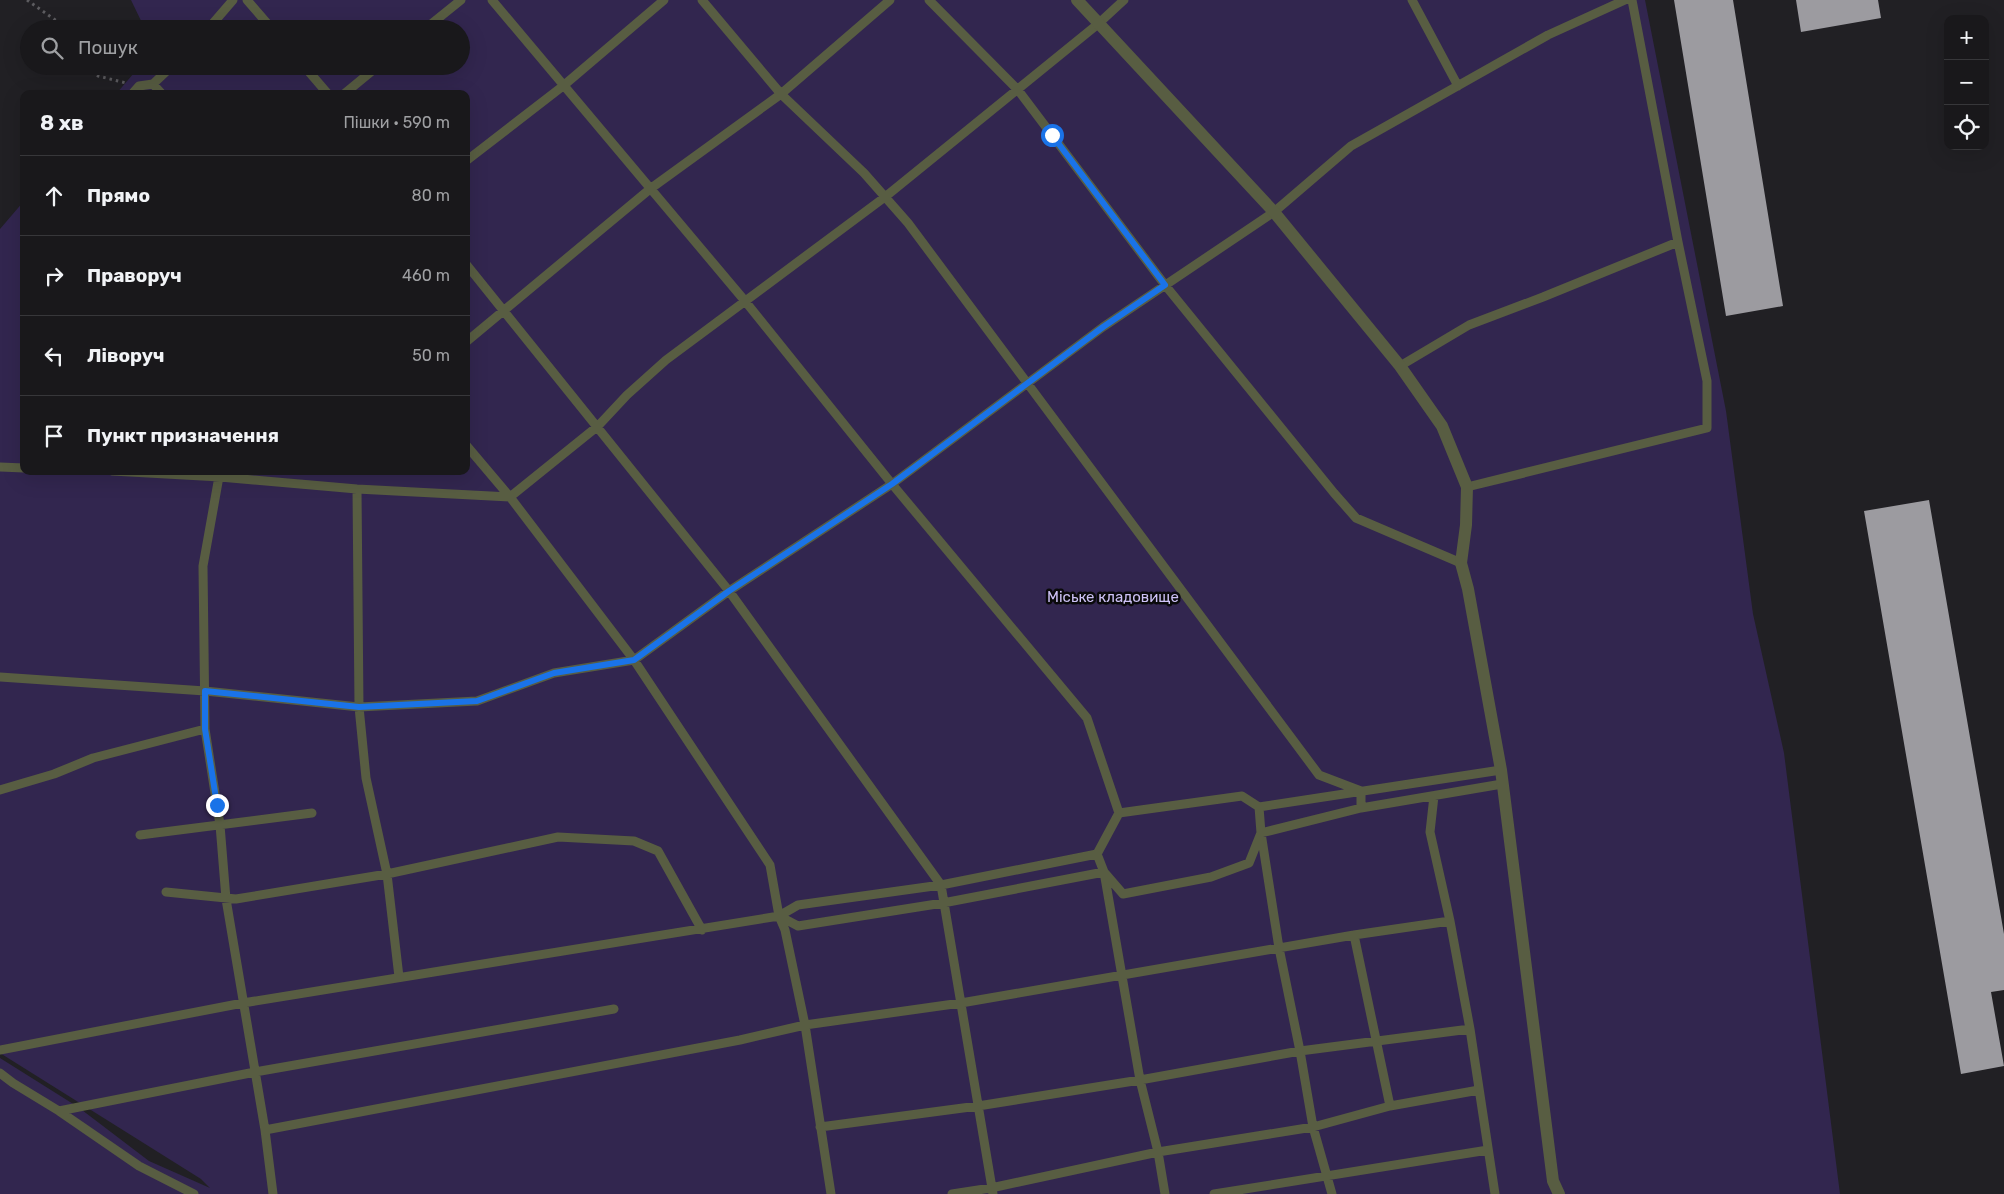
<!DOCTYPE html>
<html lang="uk">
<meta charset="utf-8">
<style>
body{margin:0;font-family:Rubik,sans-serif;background:#262528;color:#f1f3f6}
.controls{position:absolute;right:15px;top:15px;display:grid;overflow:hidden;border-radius:10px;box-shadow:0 5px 20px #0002}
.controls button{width:45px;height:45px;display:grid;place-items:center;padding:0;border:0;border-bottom:1px solid #37373a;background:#19181b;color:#f1f3f6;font:25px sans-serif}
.stop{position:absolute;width:15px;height:15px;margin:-11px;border:4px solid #1a73e8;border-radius:50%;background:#fff}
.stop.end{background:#1a73e8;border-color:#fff;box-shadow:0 1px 5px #0008}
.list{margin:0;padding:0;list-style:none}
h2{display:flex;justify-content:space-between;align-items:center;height:65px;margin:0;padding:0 20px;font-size:21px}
h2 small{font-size:16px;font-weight:400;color:#9fa0a3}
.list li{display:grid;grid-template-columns:32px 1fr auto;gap:15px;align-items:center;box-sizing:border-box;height:80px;padding:0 20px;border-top:1px solid #37373a}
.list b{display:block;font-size:19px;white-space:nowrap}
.list em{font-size:16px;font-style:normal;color:#9fa0a3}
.icon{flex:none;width:28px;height:28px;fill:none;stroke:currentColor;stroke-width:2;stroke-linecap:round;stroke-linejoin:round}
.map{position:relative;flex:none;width:2004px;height:1194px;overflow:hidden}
.search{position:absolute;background:#19181b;box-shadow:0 5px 20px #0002;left:20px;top:20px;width:450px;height:55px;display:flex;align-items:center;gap:12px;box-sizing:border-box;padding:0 18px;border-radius:28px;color:#9fa0a3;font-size:19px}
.panel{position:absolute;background:#19181b;box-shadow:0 5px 20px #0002;left:20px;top:90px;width:450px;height:385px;border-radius:10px}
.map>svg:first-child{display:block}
.green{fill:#32264f}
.building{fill:#9c9ba0}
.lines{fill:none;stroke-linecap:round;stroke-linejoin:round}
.path{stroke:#5d5c60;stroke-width:3;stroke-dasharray:2.5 4;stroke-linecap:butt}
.service{stroke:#585d42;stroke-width:9}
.minor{stroke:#585d42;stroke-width:12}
.route{stroke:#1a73e8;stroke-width:6}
.labels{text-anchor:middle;stroke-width:5;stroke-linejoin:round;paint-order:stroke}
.park-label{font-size:15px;fill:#cec2f6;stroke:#0a0a0b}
</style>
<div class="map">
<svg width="2004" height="1194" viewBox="0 0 2004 1194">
<rect width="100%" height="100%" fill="#212024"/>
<path class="green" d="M131,0H1645L1726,411L1753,614L1784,753L1840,1194H0V1058L78,1107L149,1161L210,1188L201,1179L0,1053V229L24,201V471H466V94H116L140,66H461V29H145Z"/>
<path class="building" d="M1674,0H1733L1783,306L1726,316Z
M1796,0H1878L1881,18L1801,32Z
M1929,500L2004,934V990L1991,992L2004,1066L1961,1074L1864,511Z"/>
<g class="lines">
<path class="path" d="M27,0L68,29
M88,66L98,76L126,83"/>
<path class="service" d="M247,0L272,29
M492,0L745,301L892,484L1087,718L1119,813
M702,0L781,94L864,173L908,223L1319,775L1361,791V808
M929,0L1018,90L1165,285L1334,493L1356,518L1461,563
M1412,0L1458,86
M208,29L233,0
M425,29L461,0
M304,66L328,94
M153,84L162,94
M132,94L139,86L153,84L172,66
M344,94L378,66
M466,161L563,86L664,0
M466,264L729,591L941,885L993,1194
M466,342L650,189L781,94L890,0
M1400,366L1469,325L1543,297L1678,242
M466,445L510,497L634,660L770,865L779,916L785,930L805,1025L831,1194
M0,467L24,468
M112,471L220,477L357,489L510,497L598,426L627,395L666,360L885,197L1098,24L1124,0
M220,471L203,566L205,729L220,825L226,899L265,1130L273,1194
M1467,487L1707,428V381L1678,242L1632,0
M357,489L359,707L366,778L387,874L399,977
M0,677L205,691L359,707L477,701L554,673L634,660L729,591L892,484L1103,327L1274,212L1351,146L1548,35L1625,0
M0,790L54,774L93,758L205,729
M1434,796L1430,832L1450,921L1470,1029L1495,1194
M1259,807L1261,833L1279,948L1300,1051L1313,1127L1332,1194
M140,835L312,813
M1097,854L1104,872L1140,1080L1158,1152L1165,1194
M166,892L236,899L387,874L558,837L634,841L658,851L702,930
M779,916L798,926L943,903L1104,872L1123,894L1211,877L1249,863L1261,833L1361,808L1502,784
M1354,935L1390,1106
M0,1050L243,1003L779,916L798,905L941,885L1097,854L1119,813L1242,796L1259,807L1501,770
M0,1073L13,1083L59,1111L139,1166L194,1194
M59,1111L255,1072L614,1009
M820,1127L978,1106L1140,1080L1300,1051L1470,1029
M265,1130L740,1040L805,1025L961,1003L1354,935L1450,921
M952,1194L991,1188L1158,1152L1313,1127L1390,1106L1479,1090
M1214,1194L1488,1150"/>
<path class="minor" d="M1077,0L1274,212L1400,366L1442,426L1467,487L1466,525L1461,563L1468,589L1501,770L1553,1181L1559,1194"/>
</g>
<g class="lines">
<path class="route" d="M217,805L205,729V691L359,707L477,701L554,673L634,660L729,591L892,484L1103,327L1165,285L1052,135"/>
</g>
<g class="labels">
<g class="park-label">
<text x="1113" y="602">Міське кладовище</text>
</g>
</g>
</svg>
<div class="controls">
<button>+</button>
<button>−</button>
<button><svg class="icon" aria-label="locate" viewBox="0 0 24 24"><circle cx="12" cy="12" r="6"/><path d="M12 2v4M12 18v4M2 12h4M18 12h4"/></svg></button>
</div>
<div class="stop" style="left:1052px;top:135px"></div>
<div class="stop end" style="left:217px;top:805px"></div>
<div class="search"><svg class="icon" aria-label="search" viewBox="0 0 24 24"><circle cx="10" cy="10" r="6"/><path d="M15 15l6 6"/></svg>Пошук</div>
<section class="panel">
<h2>8 хв<small>Пішки · 590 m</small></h2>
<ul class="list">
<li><svg class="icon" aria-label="ahead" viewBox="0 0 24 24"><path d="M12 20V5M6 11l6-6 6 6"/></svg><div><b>Прямо</b></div><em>80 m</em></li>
<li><svg class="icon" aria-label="right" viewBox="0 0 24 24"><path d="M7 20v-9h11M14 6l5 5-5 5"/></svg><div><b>Праворуч</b></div><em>460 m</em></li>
<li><svg class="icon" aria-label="left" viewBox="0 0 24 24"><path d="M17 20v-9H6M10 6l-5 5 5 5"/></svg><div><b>Ліворуч</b></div><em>50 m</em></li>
<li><svg class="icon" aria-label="arrive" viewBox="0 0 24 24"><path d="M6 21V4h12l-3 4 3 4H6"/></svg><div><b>Пункт призначення</b></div></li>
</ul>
</section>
</div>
